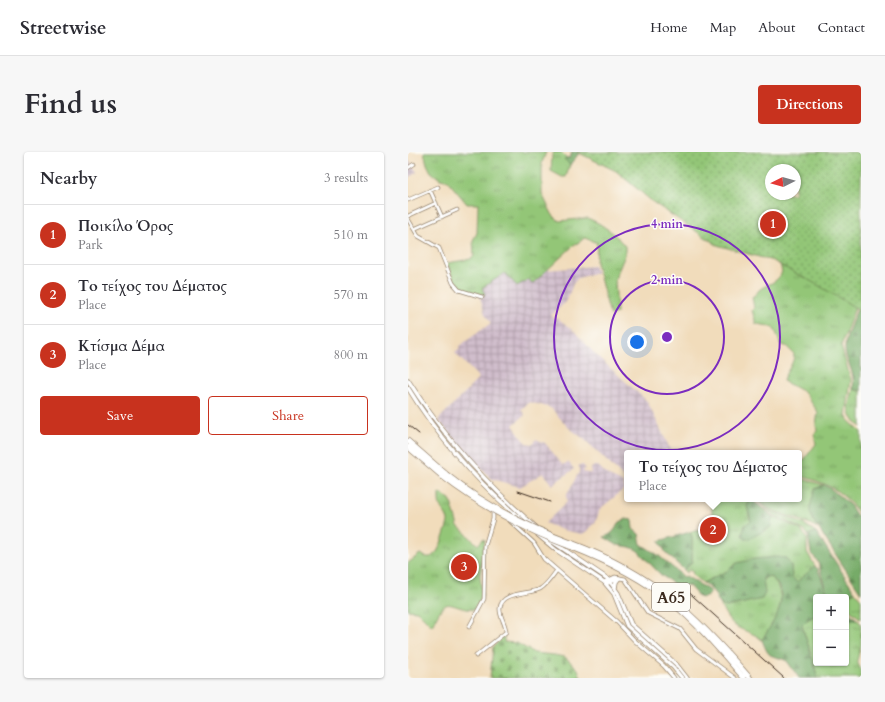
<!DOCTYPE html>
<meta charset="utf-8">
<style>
body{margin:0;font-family:Cardo,serif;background:#f7f7f7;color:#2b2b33}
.controls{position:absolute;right:12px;bottom:12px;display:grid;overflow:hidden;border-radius:4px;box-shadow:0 1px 3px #0004}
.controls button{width:36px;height:36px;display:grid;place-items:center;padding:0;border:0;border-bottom:1px solid #e1e1e2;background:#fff;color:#2b2b33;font:20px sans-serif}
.compass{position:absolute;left:357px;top:12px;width:36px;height:36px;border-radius:50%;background:#fff;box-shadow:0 1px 3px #0004;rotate:265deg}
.you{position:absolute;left:229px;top:190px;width:14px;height:14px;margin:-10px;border:3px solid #fff;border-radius:50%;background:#1a73e8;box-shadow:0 0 0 6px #1a73e833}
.badge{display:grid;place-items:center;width:26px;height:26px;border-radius:50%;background:#c8321e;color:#fff;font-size:13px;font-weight:700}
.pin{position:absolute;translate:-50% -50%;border:2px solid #fff;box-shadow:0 1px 4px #0006}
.popup{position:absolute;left:216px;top:298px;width:178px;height:52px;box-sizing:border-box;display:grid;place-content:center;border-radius:4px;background:#fff;filter:drop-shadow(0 1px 3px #0005);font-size:13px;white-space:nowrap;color:#7c7c81}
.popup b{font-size:15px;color:#2b2b33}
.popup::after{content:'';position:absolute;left:50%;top:100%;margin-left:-8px;border:8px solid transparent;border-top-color:#fff}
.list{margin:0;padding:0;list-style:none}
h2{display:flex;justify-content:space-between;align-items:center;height:52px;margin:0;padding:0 16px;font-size:17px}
h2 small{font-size:13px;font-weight:400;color:#7c7c81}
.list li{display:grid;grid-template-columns:26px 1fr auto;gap:12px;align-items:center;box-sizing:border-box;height:60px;padding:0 16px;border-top:1px solid #e1e1e2}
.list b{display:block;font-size:15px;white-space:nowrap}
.list p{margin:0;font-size:13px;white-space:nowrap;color:#7c7c81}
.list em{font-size:13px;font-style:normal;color:#7c7c81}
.actions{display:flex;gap:8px;padding:12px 16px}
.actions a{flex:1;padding:9px 0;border:1px solid #c8321e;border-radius:4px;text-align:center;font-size:14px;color:#c8321e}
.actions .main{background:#c8321e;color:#fff}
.map{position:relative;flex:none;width:453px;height:526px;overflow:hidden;border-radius:4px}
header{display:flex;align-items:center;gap:24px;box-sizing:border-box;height:56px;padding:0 20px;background:#fff;border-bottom:1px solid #e1e1e2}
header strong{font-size:19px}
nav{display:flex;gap:22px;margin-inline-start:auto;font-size:14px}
.intro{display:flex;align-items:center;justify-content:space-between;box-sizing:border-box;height:96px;padding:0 24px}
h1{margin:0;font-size:28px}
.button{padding:10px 18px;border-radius:4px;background:#c8321e;color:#fff;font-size:14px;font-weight:700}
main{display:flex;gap:24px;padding:0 24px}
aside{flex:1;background:#fff;border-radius:4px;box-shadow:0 1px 3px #0004}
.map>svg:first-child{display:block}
.industrial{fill:url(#industrial-grid)}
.grass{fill:url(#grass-tufts);stroke:#67784a}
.forest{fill:url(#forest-firs);stroke:#586a43}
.cemetery{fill:url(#cemetery-stones);stroke:#67784a}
.park{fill:url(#park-dots);stroke:#67784a;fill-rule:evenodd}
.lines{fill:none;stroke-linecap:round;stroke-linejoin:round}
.minor-casing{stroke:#96836c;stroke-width:4.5}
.major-casing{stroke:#96836c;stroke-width:5}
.highway-casing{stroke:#96836c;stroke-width:6}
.minor{stroke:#fff;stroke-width:3}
.major{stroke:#fff;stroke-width:3.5}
.highway{stroke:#fff;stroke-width:4.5}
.rail{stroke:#3b2a1e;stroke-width:1}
.highway-bridge-casing{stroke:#96836c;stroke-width:6;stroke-linecap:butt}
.highway-bridge{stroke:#fff;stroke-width:4.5}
.ring{fill:none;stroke:#7b2cbf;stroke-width:2}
.labels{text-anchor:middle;stroke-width:3;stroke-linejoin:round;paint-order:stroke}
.shield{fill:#fdfcf7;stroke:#75695f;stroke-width:1}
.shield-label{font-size:16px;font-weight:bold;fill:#3b2a1e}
.centre{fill:#7b2cbf;stroke:#fdfcf7;stroke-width:2}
.ring-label{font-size:12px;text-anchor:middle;font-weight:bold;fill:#7b2cbf;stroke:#fdfcf7;stroke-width:3;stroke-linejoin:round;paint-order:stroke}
</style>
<header>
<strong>Streetwise</strong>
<nav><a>Home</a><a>Map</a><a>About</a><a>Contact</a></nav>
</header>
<div class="intro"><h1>Find us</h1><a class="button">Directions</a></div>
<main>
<aside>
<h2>Nearby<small>3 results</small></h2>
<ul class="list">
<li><span class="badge">1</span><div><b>Ποικίλο Όρος</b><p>Park</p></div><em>510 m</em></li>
<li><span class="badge">2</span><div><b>Το τείχος του Δέματος</b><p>Place</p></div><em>570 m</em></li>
<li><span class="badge">3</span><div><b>Κτίσμα Δέμα</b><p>Place</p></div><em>800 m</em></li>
</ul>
<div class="actions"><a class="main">Save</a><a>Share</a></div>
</aside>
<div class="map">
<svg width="453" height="526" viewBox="0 0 453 526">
<defs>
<pattern id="industrial-grid" width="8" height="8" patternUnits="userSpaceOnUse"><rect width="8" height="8" fill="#d0bdcc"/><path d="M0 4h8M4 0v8" fill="none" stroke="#aa9aa5"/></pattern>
<pattern id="grass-tufts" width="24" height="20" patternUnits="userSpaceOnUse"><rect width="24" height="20" fill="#93c677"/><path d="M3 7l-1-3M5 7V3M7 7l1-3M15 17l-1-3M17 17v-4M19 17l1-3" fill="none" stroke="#79a161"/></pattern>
<pattern id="forest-firs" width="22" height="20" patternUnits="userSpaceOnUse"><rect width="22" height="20" fill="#76ab68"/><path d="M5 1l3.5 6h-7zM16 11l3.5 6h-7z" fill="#628b55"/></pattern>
<pattern id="cemetery-stones" width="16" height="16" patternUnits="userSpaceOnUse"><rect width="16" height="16" fill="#93c677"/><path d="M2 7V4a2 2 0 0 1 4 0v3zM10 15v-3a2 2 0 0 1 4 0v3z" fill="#79a161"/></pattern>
<pattern id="park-dots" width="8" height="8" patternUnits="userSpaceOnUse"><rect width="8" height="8" fill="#93c677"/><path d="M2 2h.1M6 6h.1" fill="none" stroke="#79a161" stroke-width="1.8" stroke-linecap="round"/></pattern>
</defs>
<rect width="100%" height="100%" fill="#fdfcf7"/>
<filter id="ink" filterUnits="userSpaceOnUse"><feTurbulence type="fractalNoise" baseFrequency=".025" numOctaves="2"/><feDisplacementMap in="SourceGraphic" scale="8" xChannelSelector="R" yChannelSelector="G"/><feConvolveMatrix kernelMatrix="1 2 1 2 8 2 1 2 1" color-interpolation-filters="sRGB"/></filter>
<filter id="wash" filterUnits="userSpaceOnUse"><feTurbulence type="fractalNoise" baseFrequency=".012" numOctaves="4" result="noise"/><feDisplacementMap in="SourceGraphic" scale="16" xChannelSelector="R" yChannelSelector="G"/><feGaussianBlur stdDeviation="0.9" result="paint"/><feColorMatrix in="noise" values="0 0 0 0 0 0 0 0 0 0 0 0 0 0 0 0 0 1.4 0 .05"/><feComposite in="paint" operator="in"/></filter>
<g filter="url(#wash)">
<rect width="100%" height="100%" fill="#f1dcbb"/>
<path class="industrial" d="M0,7L9,20L0,26Z
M186,114L189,121L170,126L165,132L158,150L142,164L152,168L167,180L188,203L239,249L264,301H219V329L176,287L160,275L143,256L122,250L113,257L117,263L105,273L118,291L124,292L128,287L137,291L155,313L160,310L166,317L144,333L135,321L112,335L84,327L62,306L30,268L71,226L47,201L52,197L50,195L83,171L77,162L71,142L77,143L73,136L97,121L121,127L124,131L138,118Z
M171,313H175L177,316L175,320L179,321H183L182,317L186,314H190L201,324L212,329L216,332V337L192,357L187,372H185L180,379L174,382L154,378L137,371L159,350L158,344L171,320Z"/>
<path class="grass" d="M16,0H138L134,11V42L144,62L151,69L180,66L192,72L205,81L217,94V103L207,127L209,161L202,163L188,111L189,91L177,86L165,94L124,132L121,127L109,134L97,121L74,136L77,143C54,138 47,135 39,111L63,107L66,104L65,88L69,81L70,52H59L39,28L32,27L23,20L19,12Z
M146,0H153L159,6L156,7L162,13L158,25H154L143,19L144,3Z
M371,109L449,150L433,194L443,228L438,263L440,268L453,280V365C438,341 419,330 391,324V310L395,309L408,292L406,282L409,279L408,273L410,260L396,240L375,229C378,218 386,213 386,202L378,194L373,193C365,175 370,175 348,172L344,158L346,156L344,145C347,143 349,141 351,138C358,132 369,132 374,120Z
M445,237L453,239V275C437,262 441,256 445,237Z
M391,326L416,333L407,337L405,368L410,376C392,365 361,362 348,347H391Z
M31,341L42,347L50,374L70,393L75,387L77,388L72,423L74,444L67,458C38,456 40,440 24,474L9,459L0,458V411L12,402L18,405H23C25,403 29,401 30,398C32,395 41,371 40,368C36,355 30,360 31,341Z
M304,347H343C338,353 340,362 343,369L342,371L352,380L359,378L364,364L393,378L399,386V400L407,414L389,431L384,426L383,414L329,411L319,419L295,431L284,423L285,420L280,418L279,421L276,418L284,410V385L282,380L303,376L304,373Z
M356,356L396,372L408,380L400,383L397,379L364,362Z
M358,424C363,424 365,427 368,431C380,454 366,468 354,488C346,481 338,480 329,475C321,470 316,460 312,452L319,455L340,450Z
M447,440L453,447V467L438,455V446L440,442Z
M408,463V511H438V468H450L453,472V493L449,509L453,518V526H409C406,507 399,492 394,473L399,468Z"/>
<path class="forest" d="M164,0H172L162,13L156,7L162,5Z
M453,147V239L445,237C448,218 436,209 437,195C437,184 449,158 453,147Z
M416,333L423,337L442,353L453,370V441L405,368L402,360V355L407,337Z
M343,347L364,364L363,375L341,387H337L334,383L337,373L343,369L339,354Z
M218,367L224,368L225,377L231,382L233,392L250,403L276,425L278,424L302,439V442L298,445L292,446L280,433L275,434L273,437L253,423L229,398L222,395L209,393L196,385C205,382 207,378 211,370Z
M282,380L284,385V410L276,418L258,401L251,389Z
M408,380L447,440L440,442L438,446L424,445L418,438L410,410L403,401L400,383Z
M369,405L378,406L383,414L384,426L389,430L407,414L410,417L420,445H408V463L399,468L394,473C399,492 406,507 409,526H391L379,509C362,501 362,509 354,488C365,470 387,442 361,424L355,427L357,441L354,447L318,455L312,452L305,439L295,431L319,419L329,411L346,407Z
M438,458L450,468H438Z"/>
<path class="cemetery" d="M96,484V490L109,491L126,501L146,503L157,505L170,517L173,526H82L85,495Z"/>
<path class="park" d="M169,0H453V159L408,132L365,109L309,93L246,51L208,19ZM363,18H387V42H363Z"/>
</g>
<g filter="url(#ink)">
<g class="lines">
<defs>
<path id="minor" d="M0,16L6,12
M22,38L34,65
M0,48L30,35
M0,64L28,51
M0,67L10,84L31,96L45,131L51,138L74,145
M6,77L49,58
M102,369L126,391L136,407L209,470L227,489L256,514L266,526
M196,430L207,425L217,427L240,461L272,477L288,497L327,526
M198,432L212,426
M61,475L76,447L77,394L85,367V359
M68,504L98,480C98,472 91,464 92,456C94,439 120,443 132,437C139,433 144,425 149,418"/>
<path id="major" d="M0,228C35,284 79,333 129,376
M0,236C30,285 70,331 114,368
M130,383L148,398L196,430L206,442L219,474L265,515L274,526
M142,388L200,427L210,441L223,472L268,512L279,526
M207,436L208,430L211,426"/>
<path id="highway" d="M0,289L38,322
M0,295L35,325
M164,391C246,422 286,461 342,526
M163,395C199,409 234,426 264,451C291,473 313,500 336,526"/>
</defs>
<use href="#minor" class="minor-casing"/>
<use href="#major" class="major-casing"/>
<use href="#highway" class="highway-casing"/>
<use href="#minor" class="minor"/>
<use href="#major" class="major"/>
<use href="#highway" class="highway"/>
<path class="rail" d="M0,273L11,282
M110,339L142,350
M276,436L376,526"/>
<defs>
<path id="highway-bridge" d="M38,322C76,353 118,374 164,391
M35,325C75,356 116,377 163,395"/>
</defs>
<use href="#highway-bridge" class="highway-bridge-casing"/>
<use href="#highway-bridge" class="highway-bridge"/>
</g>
</g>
<g class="ring">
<circle cx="259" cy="185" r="57"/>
<circle cx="259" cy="185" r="113"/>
</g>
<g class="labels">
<rect class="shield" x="244" y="431" width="38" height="28" rx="3"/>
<g class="shield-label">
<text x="263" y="451">Α65</text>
</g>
</g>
<circle cx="259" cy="185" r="6" class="centre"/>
<g class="ring-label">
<text x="259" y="76">4 min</text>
<text x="259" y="132">2 min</text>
</g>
</svg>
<div class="controls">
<button>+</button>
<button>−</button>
</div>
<svg class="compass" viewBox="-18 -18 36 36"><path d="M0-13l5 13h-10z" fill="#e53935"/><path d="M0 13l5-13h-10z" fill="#7c7c81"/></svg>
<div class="you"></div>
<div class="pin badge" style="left:365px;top:72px">1</div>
<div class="pin badge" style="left:305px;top:378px">2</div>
<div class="popup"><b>Το τείχος του Δέματος</b>Place</div>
<div class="pin badge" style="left:56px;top:415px">3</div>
</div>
</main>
